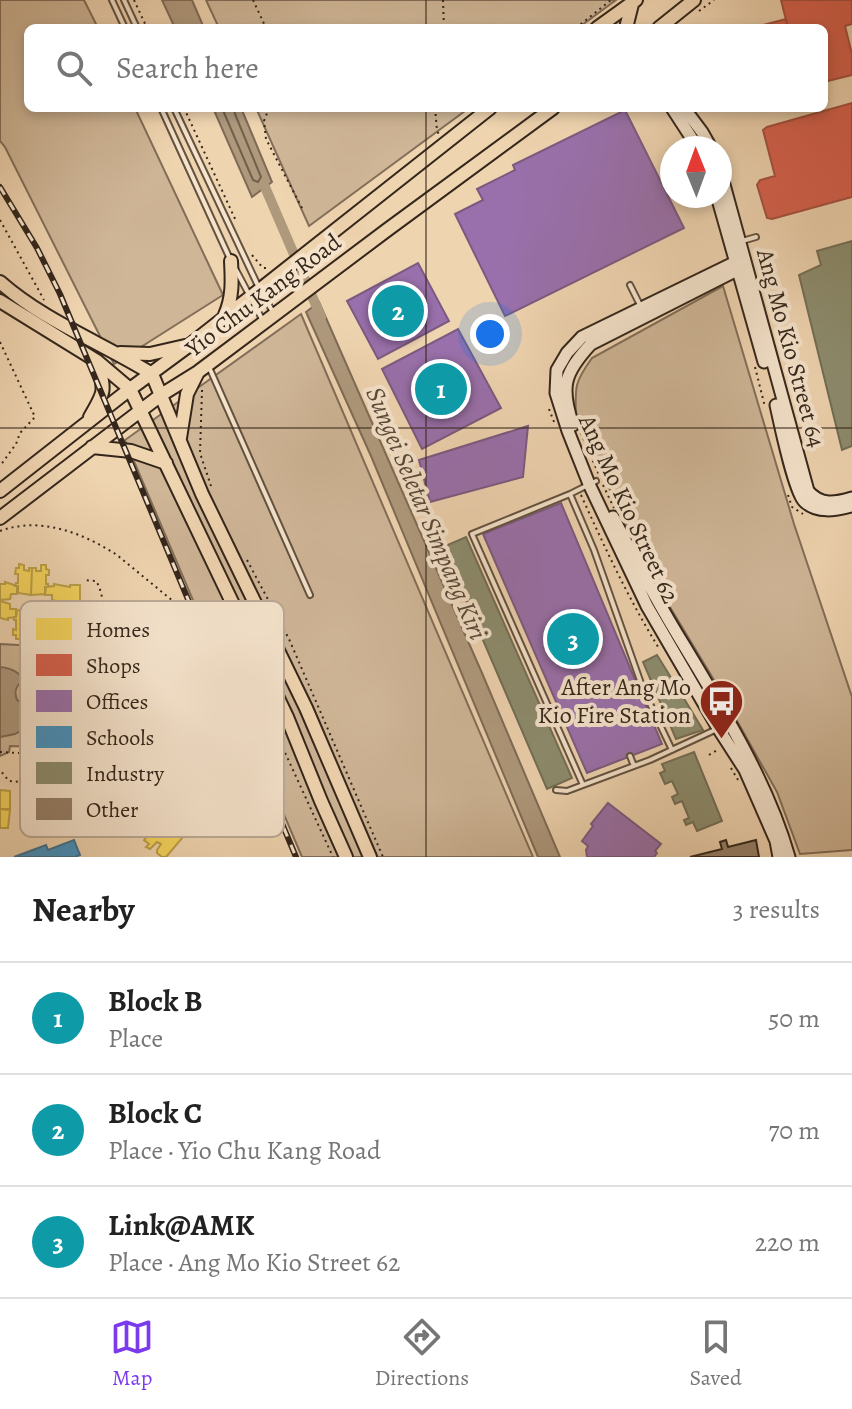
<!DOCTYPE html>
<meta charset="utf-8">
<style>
body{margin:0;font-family:Alegreya,serif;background:#f6f6f6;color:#222}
.compass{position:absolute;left:660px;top:136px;width:72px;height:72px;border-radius:50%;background:#fff;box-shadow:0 4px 12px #0003;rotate:359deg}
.you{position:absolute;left:490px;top:334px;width:28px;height:28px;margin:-20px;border:6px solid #fff;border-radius:50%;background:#1a73e8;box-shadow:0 0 0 12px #1a73e833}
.badge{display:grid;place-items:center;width:52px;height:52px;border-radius:50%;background:#7c3aed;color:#fff;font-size:26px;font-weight:700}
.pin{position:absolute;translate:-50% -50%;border:4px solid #fff;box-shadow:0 2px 8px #0006}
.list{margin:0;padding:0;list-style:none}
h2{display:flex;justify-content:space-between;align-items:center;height:104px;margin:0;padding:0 32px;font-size:34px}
h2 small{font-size:26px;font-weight:400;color:#767676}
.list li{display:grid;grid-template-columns:52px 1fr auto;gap:24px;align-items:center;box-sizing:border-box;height:112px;padding:0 32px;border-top:2px solid #e0e0e0}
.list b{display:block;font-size:30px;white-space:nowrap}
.list p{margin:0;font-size:26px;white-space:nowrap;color:#767676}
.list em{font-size:26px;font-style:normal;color:#767676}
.icon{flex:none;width:44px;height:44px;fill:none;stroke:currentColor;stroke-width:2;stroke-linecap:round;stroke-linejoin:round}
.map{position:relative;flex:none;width:852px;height:857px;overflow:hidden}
.search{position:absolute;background:#fff;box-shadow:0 4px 12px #0003;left:24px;right:24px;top:24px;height:88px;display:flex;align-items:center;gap:20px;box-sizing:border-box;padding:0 28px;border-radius:12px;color:#767676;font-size:30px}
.sheet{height:440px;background:#fff}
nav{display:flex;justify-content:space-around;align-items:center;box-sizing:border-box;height:112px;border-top:2px solid #e0e0e0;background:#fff;font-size:22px;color:#767676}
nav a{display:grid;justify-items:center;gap:4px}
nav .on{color:#7c3aed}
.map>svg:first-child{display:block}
.green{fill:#cfb697;stroke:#826e59;stroke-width:2}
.water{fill:#af997d;stroke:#7e6b56;stroke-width:2}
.homes{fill:#f6d55c;stroke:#bca048;stroke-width:2}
.shops{fill:#d6604d;stroke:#a54f3e;stroke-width:2}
.offices{fill:#9970ab;stroke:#7b5a80;stroke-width:2}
.schools{fill:#4393c3;stroke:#3e7291;stroke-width:2}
.industry{fill:#8c8c6e;stroke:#726d55;stroke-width:2}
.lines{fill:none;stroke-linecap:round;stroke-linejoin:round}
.shore{stroke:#72604c;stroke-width:2}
.canal{stroke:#af997d;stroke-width:10}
.building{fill:#958068;stroke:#34261b;stroke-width:2}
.lane-casing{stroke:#635240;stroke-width:8}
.secondary-casing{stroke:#34261b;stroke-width:15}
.primary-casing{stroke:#34261b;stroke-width:16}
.path{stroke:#34261b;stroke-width:2;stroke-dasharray:2 4;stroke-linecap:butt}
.lane{stroke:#f5e3cc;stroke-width:4}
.secondary{stroke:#f5e3cc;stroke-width:11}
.primary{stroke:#efd4b0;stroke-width:12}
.rail-casing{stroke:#34261b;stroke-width:6}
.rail{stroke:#f5e3cc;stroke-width:3;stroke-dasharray:9;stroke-linecap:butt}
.grid{fill:none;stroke:#34261b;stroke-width:2;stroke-opacity:0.55}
.labels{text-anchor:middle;stroke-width:8;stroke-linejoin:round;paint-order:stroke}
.street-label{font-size:24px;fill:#34261b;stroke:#f5e3cc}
.poi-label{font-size:24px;fill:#34261b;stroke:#f5e3cc;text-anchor:end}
.water-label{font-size:26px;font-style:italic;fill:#594838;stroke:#f5e3cc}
.key{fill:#f5e3cc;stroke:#bbaa97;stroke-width:2}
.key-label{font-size:22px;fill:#34261b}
</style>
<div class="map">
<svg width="852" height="857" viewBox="0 0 852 857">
<rect width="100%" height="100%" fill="#efd4b0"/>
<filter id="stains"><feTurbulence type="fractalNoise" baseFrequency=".0025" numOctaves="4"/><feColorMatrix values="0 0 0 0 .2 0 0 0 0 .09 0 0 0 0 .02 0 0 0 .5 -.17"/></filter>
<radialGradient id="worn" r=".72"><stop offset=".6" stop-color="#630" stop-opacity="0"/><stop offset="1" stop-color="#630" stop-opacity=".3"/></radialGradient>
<path class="green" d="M0,0H84L98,28H28V108H135L223,295L114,364L5,147L0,141Z
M206,0H616L578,28H219Z
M256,108H469L309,226Z
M723,286L794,524L852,697V850L800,854L777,792L714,680L650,574L576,418C575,387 574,383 592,358Z
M301,314L533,857H302L125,440Z
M0,644L37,646L41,659L45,654H63L67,659L66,699L61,705L45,704L40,698L39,685L37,747L10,746L9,752L0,756Z"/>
<path class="water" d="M162,0H192L204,28H175Z
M213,108H241L244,115L272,182L252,197Z
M319,302L482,673L560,857H538L371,456L306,312Z
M0,667C10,668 20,672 23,681C15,686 14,692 17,700L25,704L26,709L20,719L24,729L15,734L0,737Z"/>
<path class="homes" d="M19,564L24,565V570L29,571V568H32L31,595L18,593V586H15L16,583H18V574H15L16,568H19Z
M41,565H46V569L49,570V575H46V584H48V587H45V594L31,595L32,568H36V571H41Z
M5,582L17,586V594H11L10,599L0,600V584H5Z
M54,584L70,587V585H80V604L56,603V601L52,600V595H45L46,587L54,586Z
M0,601L10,604V609H16V617L8,618V620L0,618Z
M25,609H30L29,636H26V633H21V639H16V635H13V629L16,630V620H14V617H16L17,610L25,611Z
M0,790L10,791V809H0Z
M159,791L187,813L188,816L185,819L176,820L177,824L188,825L189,830L166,857H162L157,853V850L161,844L157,842L150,849L146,847L149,844L144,840L157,825L141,814L144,810L141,808L145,804L153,810L157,807L151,802L152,800L150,798L155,792L157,793Z
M0,809L10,810L8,828H0Z"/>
<path class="shops" d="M781,0H852V24L845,26L852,54V75L824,82V28H788Z
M786,19L788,28H752Z
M852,103V197L772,219L767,218L757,185L760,180L775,176L763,130L767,127Z"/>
<path class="offices" d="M625,110L684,228L505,316L455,214L483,200L477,189L515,170L513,165Z
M418,263L449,321L378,359L347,301Z
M458,329L501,408L422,449L382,369Z
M528,426L523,477L430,502L419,460Z
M561,503L662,744L587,773L483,534Z
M608,803L661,844L655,851L657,853L654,857H587L586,850L588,846L582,841L593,826L591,824Z"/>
<path class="schools" d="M74,840L80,855L75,857H14L46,845L48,850Z"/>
<path class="industry" d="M852,241V446L842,450L799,275L821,265L817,251Z
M466,537L572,778L547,789L443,547Z
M657,655L680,692L703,730L676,739L643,662Z
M694,752L722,821L697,831L693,822L686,825L684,820L689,818L682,801L675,804L672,797L678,794L672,781L665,784L660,773L665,771L662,764Z"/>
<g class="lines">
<path class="shore" d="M222,108L253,180L258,182L261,177L235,114L234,108"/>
<path class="canal" d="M265,187L321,317"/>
</g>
<path class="building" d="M726,840L728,847L756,840L759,857H690L722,849L720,842Z"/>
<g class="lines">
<defs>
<path id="lane" d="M112,0L125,28
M124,0L137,28
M161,108L230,259
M174,108L260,290L273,312
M742,241L756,237
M236,270L262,319
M630,285L640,305
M209,367L310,595
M570,494L594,550L643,689L672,750
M630,756L634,766
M583,785L472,534L570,494L596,481
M556,790L567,791L650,760L717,729"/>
<path id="secondary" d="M672,108L698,148
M684,108L702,132L711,148
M720,170L808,491C821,506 835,503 852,498
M717,196L764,362
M744,258L582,337L567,353L557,370L556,393L568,431L589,484L647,606L718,728L745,770L776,841L779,857
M776,405C780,423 794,491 804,501C817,514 836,510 851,506
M573,425C560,387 564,373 591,344L729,274L746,266
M613,517C636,562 659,605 685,647C725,714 767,781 789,857"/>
<path id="primary" d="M597,28L636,0
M626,28L632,4
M659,28L694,0
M0,282C44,321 102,343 152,374
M0,301L97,361L130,389L287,717L321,801L346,857
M225,315C233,297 232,280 231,261
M120,353L150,354L185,346
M152,374L202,494L306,708L370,857
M90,417C106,390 105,391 97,361
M180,438L187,394L198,372
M92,447L131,451L166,463
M0,491L130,389L191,344L490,108
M0,518L161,395L198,372L387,230L553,108"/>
</defs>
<use href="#lane" class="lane-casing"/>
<use href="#secondary" class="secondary-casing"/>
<use href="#primary" class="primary-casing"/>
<path class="path" d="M134,0L147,28
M253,0L266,28
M443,0L444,28
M699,11L714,0
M576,28L611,0
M184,108L236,221
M269,108L264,121L266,139L303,210
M435,108L437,130L439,135
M0,220L44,300
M252,255L263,268H268
M0,342L35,417L20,433L16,444L0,466
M755,367L765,407
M202,390L200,453L211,486
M549,409L554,422
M581,433L599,475
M603,485L614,508
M581,495C605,548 629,600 660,650
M788,495L792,507L803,514
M0,531C40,516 83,533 117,555L241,657L333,857
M247,560L289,639L383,857
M72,646C80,643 90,640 96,634C107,622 104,593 96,581L84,580
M74,695H95L126,691L137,693L151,704L161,720
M0,752L38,754C46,759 56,755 64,762L67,772L63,781L53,785L9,781L0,770
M38,754L41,708C50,704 62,711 71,704L73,692L69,678L74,666L69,656L71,650L70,647L59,650L39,651
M709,755L719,749
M731,768L738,780
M42,783L44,757
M54,786L61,791L70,806
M65,793L66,780"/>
<use href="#lane" class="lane"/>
<use href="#secondary" class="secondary"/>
<use href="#primary" class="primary"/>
<defs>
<path id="rail" d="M0,187L37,248L60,294L296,857"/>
</defs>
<use href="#rail" class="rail-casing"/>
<use href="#rail" class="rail"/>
</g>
<path class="grid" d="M426,0V28M426,108V857M0,428H852"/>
<defs>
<symbol id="bus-pin" viewBox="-11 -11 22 30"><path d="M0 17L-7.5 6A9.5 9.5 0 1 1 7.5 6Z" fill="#8f2418" stroke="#f5e3cc"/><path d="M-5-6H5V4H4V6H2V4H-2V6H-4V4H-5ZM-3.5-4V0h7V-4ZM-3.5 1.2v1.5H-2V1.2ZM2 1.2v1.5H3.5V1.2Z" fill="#fff"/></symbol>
</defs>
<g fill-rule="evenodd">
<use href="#bus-pin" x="696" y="676" width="51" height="69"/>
</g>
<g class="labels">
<g class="street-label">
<text transform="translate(263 295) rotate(-37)" y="8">Yio Chu Kang Road</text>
<text transform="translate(791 348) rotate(75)" y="8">Ang Mo Kio Street 64</text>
<text transform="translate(629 509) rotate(65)" y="8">Ang Mo Kio Street 62</text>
</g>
<g class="poi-label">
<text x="691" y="695">After Ang Mo<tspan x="691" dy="28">Kio Fire Station</tspan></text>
</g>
<g class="water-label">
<text transform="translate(427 513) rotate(67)" y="9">Sungei Seletar Simpang Kiri</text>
</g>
</g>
<rect x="20" y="601" width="264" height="236" rx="12" class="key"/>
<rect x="36" y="618" width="36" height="22" fill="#f6d55c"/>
<rect x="36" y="654" width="36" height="22" fill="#d6604d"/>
<rect x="36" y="690" width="36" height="22" fill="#9970ab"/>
<rect x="36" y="726" width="36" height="22" fill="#4393c3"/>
<rect x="36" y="762" width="36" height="22" fill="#8c8c6e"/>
<rect x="36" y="798" width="36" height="22" fill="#958068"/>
<g class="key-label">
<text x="86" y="637">Homes</text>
<text x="86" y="673">Shops</text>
<text x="86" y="709">Offices</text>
<text x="86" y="745">Schools</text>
<text x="86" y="781">Industry</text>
<text x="86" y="817">Other</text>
</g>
<rect width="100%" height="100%" filter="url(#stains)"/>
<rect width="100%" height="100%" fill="url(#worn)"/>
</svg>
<svg class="compass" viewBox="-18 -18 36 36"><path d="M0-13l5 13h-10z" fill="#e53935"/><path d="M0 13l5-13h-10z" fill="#767676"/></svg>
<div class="you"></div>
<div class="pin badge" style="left:441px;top:389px;background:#0f9aa8">1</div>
<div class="pin badge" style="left:398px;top:311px;background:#0f9aa8">2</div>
<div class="pin badge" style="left:573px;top:639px;background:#0f9aa8">3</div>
<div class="search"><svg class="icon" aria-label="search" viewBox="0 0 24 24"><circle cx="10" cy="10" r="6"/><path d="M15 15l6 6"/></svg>Search here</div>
</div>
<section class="sheet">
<h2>Nearby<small>3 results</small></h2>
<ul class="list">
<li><span class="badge" style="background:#0f9aa8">1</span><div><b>Block B</b><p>Place</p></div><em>50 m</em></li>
<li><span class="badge" style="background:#0f9aa8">2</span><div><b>Block C</b><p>Place · Yio Chu Kang Road</p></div><em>70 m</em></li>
<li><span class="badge" style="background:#0f9aa8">3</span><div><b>Link@AMK</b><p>Place · Ang Mo Kio Street 62</p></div><em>220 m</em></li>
</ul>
</section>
<nav>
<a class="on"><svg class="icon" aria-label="map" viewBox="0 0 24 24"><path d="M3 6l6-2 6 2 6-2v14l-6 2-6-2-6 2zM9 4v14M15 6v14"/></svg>Map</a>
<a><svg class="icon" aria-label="directions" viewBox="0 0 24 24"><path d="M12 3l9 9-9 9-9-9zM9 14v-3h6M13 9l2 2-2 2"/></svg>Directions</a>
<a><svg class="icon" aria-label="saved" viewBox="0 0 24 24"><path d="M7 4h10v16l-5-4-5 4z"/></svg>Saved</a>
</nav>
